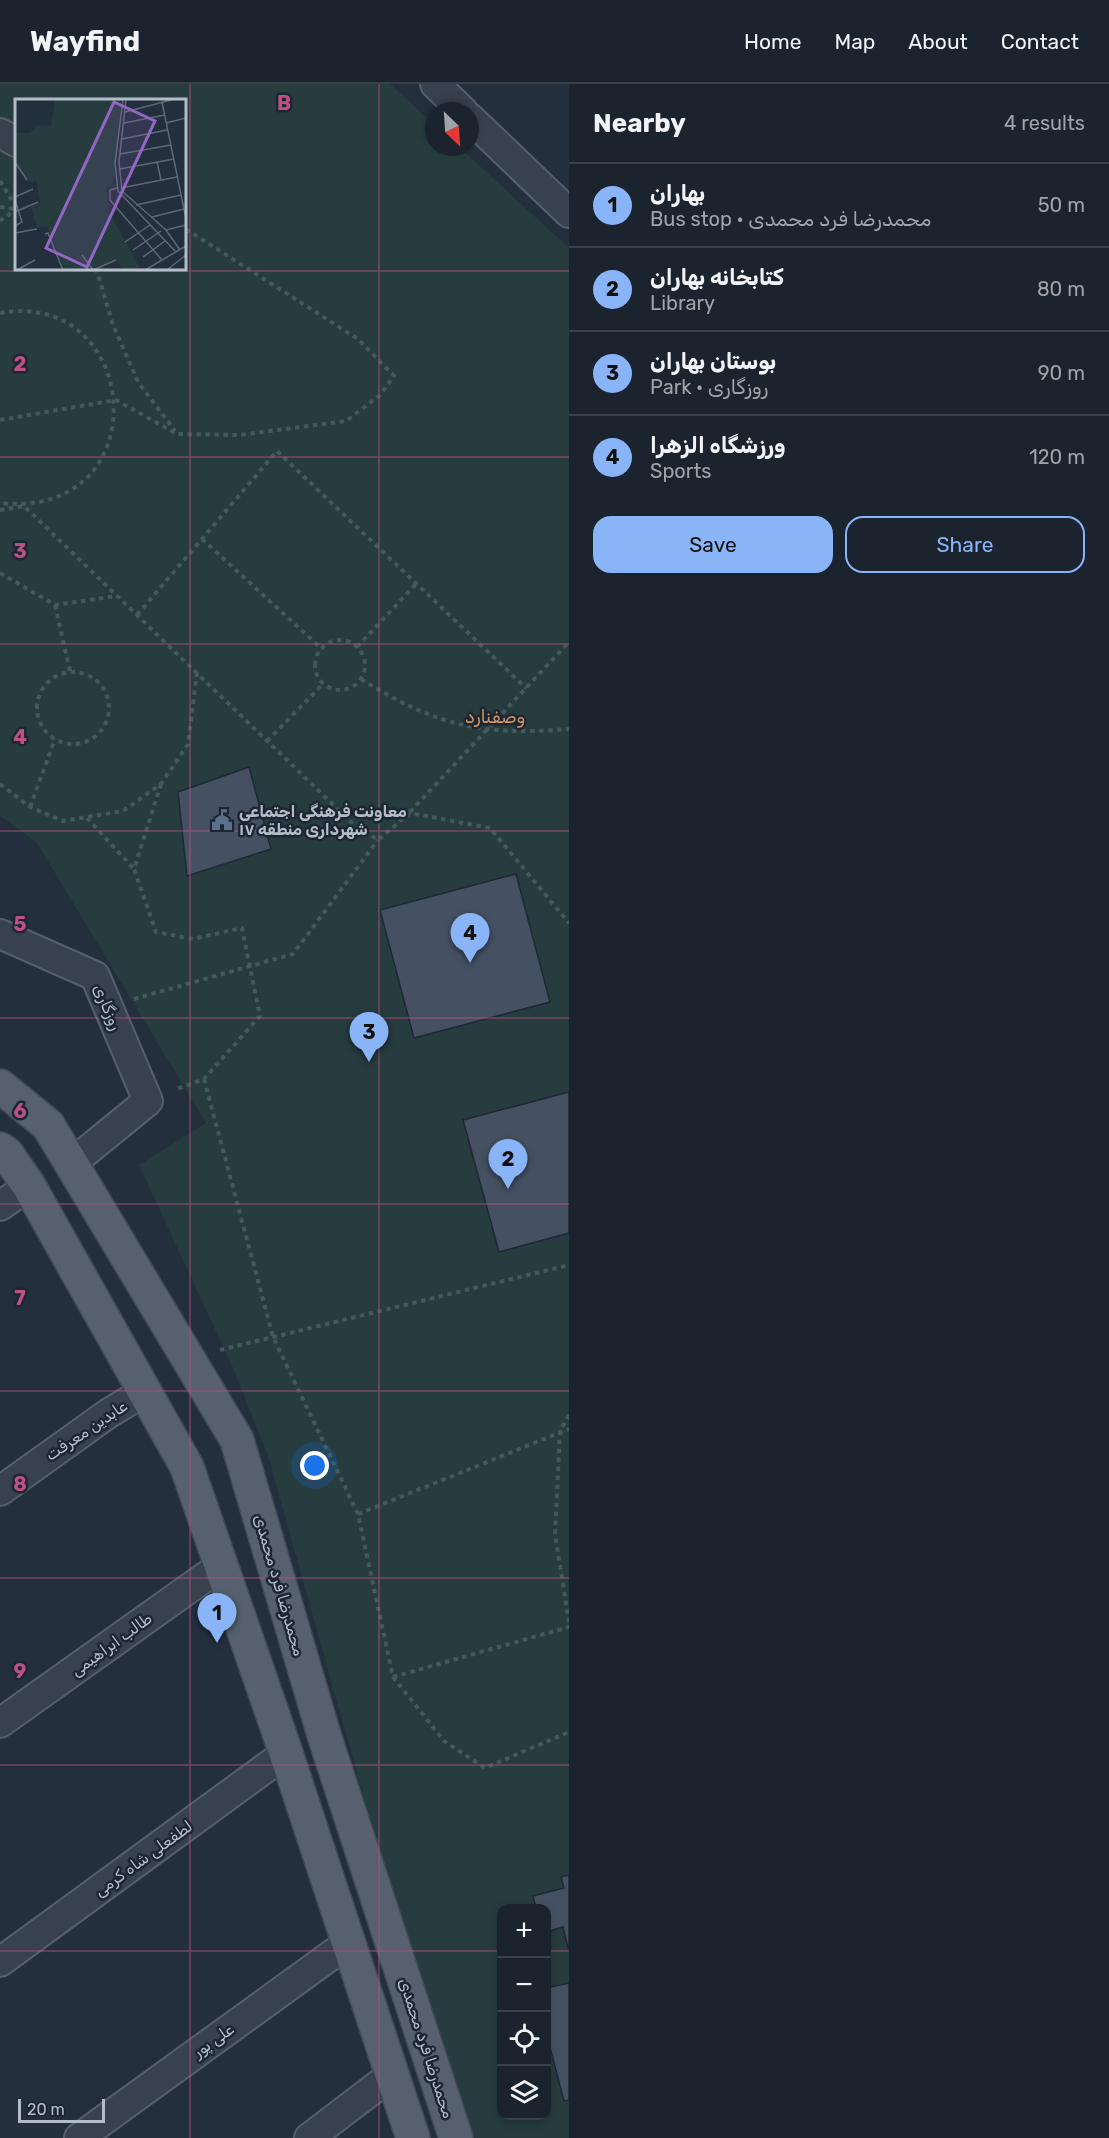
<!DOCTYPE html>
<meta charset="utf-8">
<style>
body{margin:0;font-family:Rubik,Vazirmatn,sans-serif;background:#242b36;color:#f1f3f6}
.controls{position:absolute;right:18px;bottom:18px;display:grid;overflow:hidden;border-radius:12px;box-shadow:0 3px 9px #0003}
.controls button{width:54px;height:54px;display:grid;place-items:center;padding:0;border:0;border-bottom:2px solid #39404a;background:#1b232e;color:#f1f3f6;font:30px sans-serif}
.compass{position:absolute;left:425px;top:18px;width:54px;height:54px;border-radius:50%;background:#1b232e;box-shadow:0 3px 9px #0003;rotate:155deg}
.scale{position:absolute;left:18px;bottom:15px;width:87px;box-sizing:border-box;padding-left:6px;border:3px solid #b4bcc9;border-top:0;font-size:16px;line-height:21px;white-space:nowrap;color:#b4bcc9;-webkit-text-stroke:4px #1d2633;paint-order:stroke}
.you{position:absolute;left:315px;top:1382px;width:21px;height:21px;margin:-15px;border:4px solid #fff;border-radius:50%;background:#1a73e8;box-shadow:0 0 0 9px #1a73e833}
.badge{display:grid;place-items:center;width:39px;height:39px;border-radius:50%;background:#8ab4f8;color:#111;font-size:20px;font-weight:700}
.pin{position:absolute;translate:-50% -50px;filter:drop-shadow(0 2px 3px #0008)}
.pin::after{content:'';position:absolute;top:32px;width:21px;height:18px;background:inherit;clip-path:polygon(0 0,100% 0,50% 100%)}
.list{margin:0;padding:0;list-style:none}
h2{display:flex;justify-content:space-between;align-items:center;height:78px;margin:0;padding:0 24px;font-size:26px}
h2 small{font-size:20px;font-weight:400;color:#a0a4aa}
.list li{display:grid;grid-template-columns:39px 1fr auto;gap:18px;align-items:center;box-sizing:border-box;height:84px;padding:0 24px;border-top:2px solid #39404a}
.list b{display:block;font-size:22px;white-space:nowrap}
.list p{margin:0;font-size:20px;white-space:nowrap;color:#a0a4aa}
.list em{font-size:20px;font-style:normal;color:#a0a4aa}
.actions{display:flex;gap:12px;padding:18px 24px}
.actions a{flex:1;padding:14px 0;border:2px solid #8ab4f8;border-radius:18px;text-align:center;font-size:21px;color:#8ab4f8}
.actions .main{background:#8ab4f8;color:#111}
.icon{flex:none;width:33px;height:33px;fill:none;stroke:currentColor;stroke-width:2;stroke-linecap:round;stroke-linejoin:round}
.map{position:relative;flex:none;width:569px;height:2054px;overflow:hidden}
header{display:flex;align-items:center;gap:36px;box-sizing:border-box;height:84px;padding:0 30px;background:#1b232e;border-bottom:2px solid #39404a}
header strong{font-size:28px}
nav{display:flex;gap:33px;margin-inline-start:auto;font-size:21px}
main{display:flex}
aside{flex:1;background:#1b232e}
.map>svg:first-child{display:block}
.green{fill:#263c3f;fill-rule:evenodd}
.building{fill:#455162;stroke:#1f2835;stroke-width:1.5}
.lines{fill:none;stroke-linecap:round;stroke-linejoin:round}
.minor-casing{stroke:#565f6c;stroke-width:32}
.major-casing{stroke:#414a57;stroke-width:36}
.path{stroke:#44595c;stroke-width:4;stroke-dasharray:4.5 4.5;stroke-linecap:butt}
.minor{stroke:#38414e;stroke-width:28}
.major{stroke:#56606e;stroke-width:33}
.grid{fill:none;stroke:#bd5182;stroke-width:1.5;stroke-opacity:0.55}
.labels{text-anchor:middle;stroke-width:5;stroke-linejoin:round;paint-order:stroke}
.poi-label{font-size:16px;font-weight:bold;fill:#b4bcc9;stroke:#1d2633;text-anchor:start}
.street-label{font-size:16px;fill:#b4bcc9;stroke:#1d2633}
.neighbourhood-label{font-size:18px;fill:#d59563;stroke:#1d2633}
.inset-road{fill:none;stroke:#5e6776;stroke-width:1.5}
.view{fill:#9266c3;fill-opacity:0.15;stroke:#9266c3;stroke-width:3}
.inset-edge{fill:none;stroke:#b4bcc9;stroke-width:3}
.grid-label{font-size:20px;text-anchor:middle;font-weight:bold;fill:#bd5182;stroke:#1d2633;stroke-width:5;stroke-linejoin:round;paint-order:stroke}
</style>
<header>
<strong>Wayfind</strong>
<nav><a>Home</a><a>Map</a><a>About</a><a>Contact</a></nav>
</header>
<main>
<div class="map">
<svg width="569" height="2054" viewBox="0 0 569 2054">
<rect width="100%" height="100%" fill="#242f3e"/>
<path class="green" d="M0,0H390L434,40V63H459L569,164V2054H475L441,1968L384,1785L268,1372L234,1286L139,1081L206,1039L37,759L0,732ZM16,16H184V184H16ZM502,1824H546V2032H502Z"/>
<path class="building" d="M249,683L271,765L187,792L178,708Z
M516,790L550,918L414,954L380,826Z
M569,1008V1149L499,1168L463,1036Z
M569,1791V1868L563,1843L546,1848V1824H536L533,1812L564,1804L561,1793Z
M569,1899V2016L564,2017L546,1948V1904Z"/>
<g class="lines">
<defs>
<path id="minor" d="M435,0L463,27
M470,34L569,129
M0,49L16,58
M0,850L95,892L148,1017L72,1079
M0,1122L29,1102
M0,1407L109,1329L144,1308
M0,1639L222,1481
M0,1878L286,1669
M79,2054L348,1859
M309,2054L393,1990"/>
<path id="major" d="M0,1002L48,1041L237,1356L324,1651L456,2054
M0,1065L7,1070L29,1102L187,1383L286,1669L413,2054"/>
</defs>
<use href="#minor" class="minor-casing"/>
<use href="#major" class="major-casing"/>
<path class="path" d="M0,97L16,123
M0,123L16,125
M0,137L16,125
M96,184L113,241L138,298L175,347
M0,229C143,204 160,436 0,419
M0,336L116,316L177,350L240,351L346,337L380,311L394,292L358,255L184,144
M0,426L24,422L352,739L378,756L410,729L490,744L569,839
M202,455L322,565
M0,489L55,521L116,512
M55,521L70,587
M137,531L277,367L526,604
M315 581a25 25 0 1 1 50 0a25 25 0 1 1-50 0Z
M357,563L416,500
M37 624a36 36 0 1 1 72 0a36 36 0 1 1-72 0Z
M361,595C436,642 482,652 569,645
M267,657L323,600
M0,700L30,723L63,737L123,727L161,700L188,660L197,588
M161,700L134,785L156,848L193,855L242,844L260,932L204,995L174,1006
M30,723L55,655
M410,728L569,558
M87,734L134,785
M134,915L293,870L378,756
M204,995L273,1253L358,1430L393,1593L444,1657L485,1684L569,1648
M220,1266L569,1181
M569,1331L560,1347L555,1450L569,1538
M358,1430L569,1345
M393,1593L569,1543"/>
<use href="#minor" class="minor"/>
<use href="#major" class="major"/>
</g>
<path class="grid" d="M190,0V2054M379,0V2054M0,187H569M0,373H569M0,560H569M0,747H569M0,934H569M0,1120H569M0,1307H569M0,1494H569M0,1681H569M0,1867H502M546,1867H569"/>
<defs>
<symbol id="civic-bare" viewBox="-9 -9 18 18"><path d="M-.6-6.5H3V-4.5H.6V-3L4-1V1h2V6H-6V1h2V-1L-.6-3ZM-1.2 2.5V6h2.4V2.5Z" fill="#5c6f8a" stroke="#1d2633" stroke-width="2.5" paint-order="stroke"/></symbol>
</defs>
<g fill-rule="evenodd">
<use href="#civic-bare" x="207" y="721" width="30" height="30"/>
</g>
<g class="labels">
<g class="poi-label">
<text x="239" y="733">معاونت فرهنگی اجتماعی<tspan x="239" dy="18">شهرداری منطقه ۱۷</tspan></text>
</g>
<g class="street-label">
<text transform="translate(108 923) rotate(67)" y="6">روزگاری</text>
<text transform="translate(86 1346) rotate(-34)" y="6">عابدین معرفت</text>
<text transform="translate(280 1501) rotate(74)" y="6">محمدرضا فرد محمدی</text>
<text transform="translate(111 1560) rotate(-36)" y="6">طالب ابراهیمی</text>
<text transform="translate(143 1774) rotate(-36)" y="6">لطفعلی شاه کرمی</text>
<text transform="translate(213 1956) rotate(-35)" y="6">علی پور</text>
<text transform="translate(427 1964) rotate(72)" y="6">محمدرضا فرد محمدی</text>
</g>
<g class="neighbourhood-label">
<text x="495" y="639">وصفنارد</text>
</g>
</g>
<g transform="translate(15 15)">
<rect width="171" height="171" fill="#242f3e"/>
<path d="M40,0H106L98,86L92,88L94,113L126,170L108,171L101,160L76,171H50L32,127L22,129L16,108L25,104L21,81L15,83L0,62V34H15L22,26L36,27Z" fill="#263c3f"/>
<path class="inset-road" d="M108,0L100,64L103,92L161,153M111,0L104,63L107,92L151,131L165,151M147,3L171,120M110,13L160,0M109,24L150,16M151,24L171,19M107,40L152,31M105,55L156,46M0,63L12,81M142,63L146,81M105,70L159,60M102,89L95,91V101L147,161M106,89L162,78M0,98L18,90M0,101L7,123L0,127M121,106L166,96M0,113L23,103M137,118L169,110M151,131L171,126M0,134L22,130M30,135L33,134L48,171M110,143L135,126M118,151L146,132M67,156L78,171M128,158L150,142M153,170L171,156M2,171L20,161M78,171L101,161M130,171L171,147"/>
<path class="view" d="M99,3L140,22L72,168L31,149Z"/>
<rect width="171" height="171" class="inset-edge"/>
</g>
<g class="grid-label">
<text x="284" y="26">B</text>
<text x="20" y="287">2</text>
<text x="20" y="474">3</text>
<text x="20" y="660">4</text>
<text x="20" y="847">5</text>
<text x="20" y="1034">6</text>
<text x="20" y="1221">7</text>
<text x="20" y="1407">8</text>
<text x="20" y="1594">9</text>
</g>
</svg>
<div class="controls">
<button>+</button>
<button>−</button>
<button><svg class="icon" aria-label="locate" viewBox="0 0 24 24"><circle cx="12" cy="12" r="6"/><path d="M12 2v4M12 18v4M2 12h4M18 12h4"/></svg></button>
<button><svg class="icon" aria-label="layers" viewBox="0 0 24 24"><path d="M12 4l9 5-9 5-9-5zM3 14l9 5 9-5"/></svg></button>
</div>
<svg class="compass" viewBox="-18 -18 36 36"><path d="M0-13l5 13h-10z" fill="#e53935"/><path d="M0 13l5-13h-10z" fill="#a0a4aa"/></svg>
<div class="scale">20 m</div>
<div class="you"></div>
<div class="pin badge" style="left:217px;top:1559px">1</div>
<div class="pin badge" style="left:508px;top:1105px">2</div>
<div class="pin badge" style="left:369px;top:978px">3</div>
<div class="pin badge" style="left:470px;top:879px">4</div>
</div>
<aside>
<h2>Nearby<small>4 results</small></h2>
<ul class="list">
<li><span class="badge">1</span><div><b>بهاران</b><p>Bus stop · محمدرضا فرد محمدی</p></div><em>50 m</em></li>
<li><span class="badge">2</span><div><b>کتابخانه بهاران</b><p>Library</p></div><em>80 m</em></li>
<li><span class="badge">3</span><div><b>بوستان بهاران</b><p>Park · روزگاری</p></div><em>90 m</em></li>
<li><span class="badge">4</span><div><b>ورزشگاه الزهرا</b><p>Sports</p></div><em>120 m</em></li>
</ul>
<div class="actions"><a class="main">Save</a><a>Share</a></div>
</aside>
</main>
